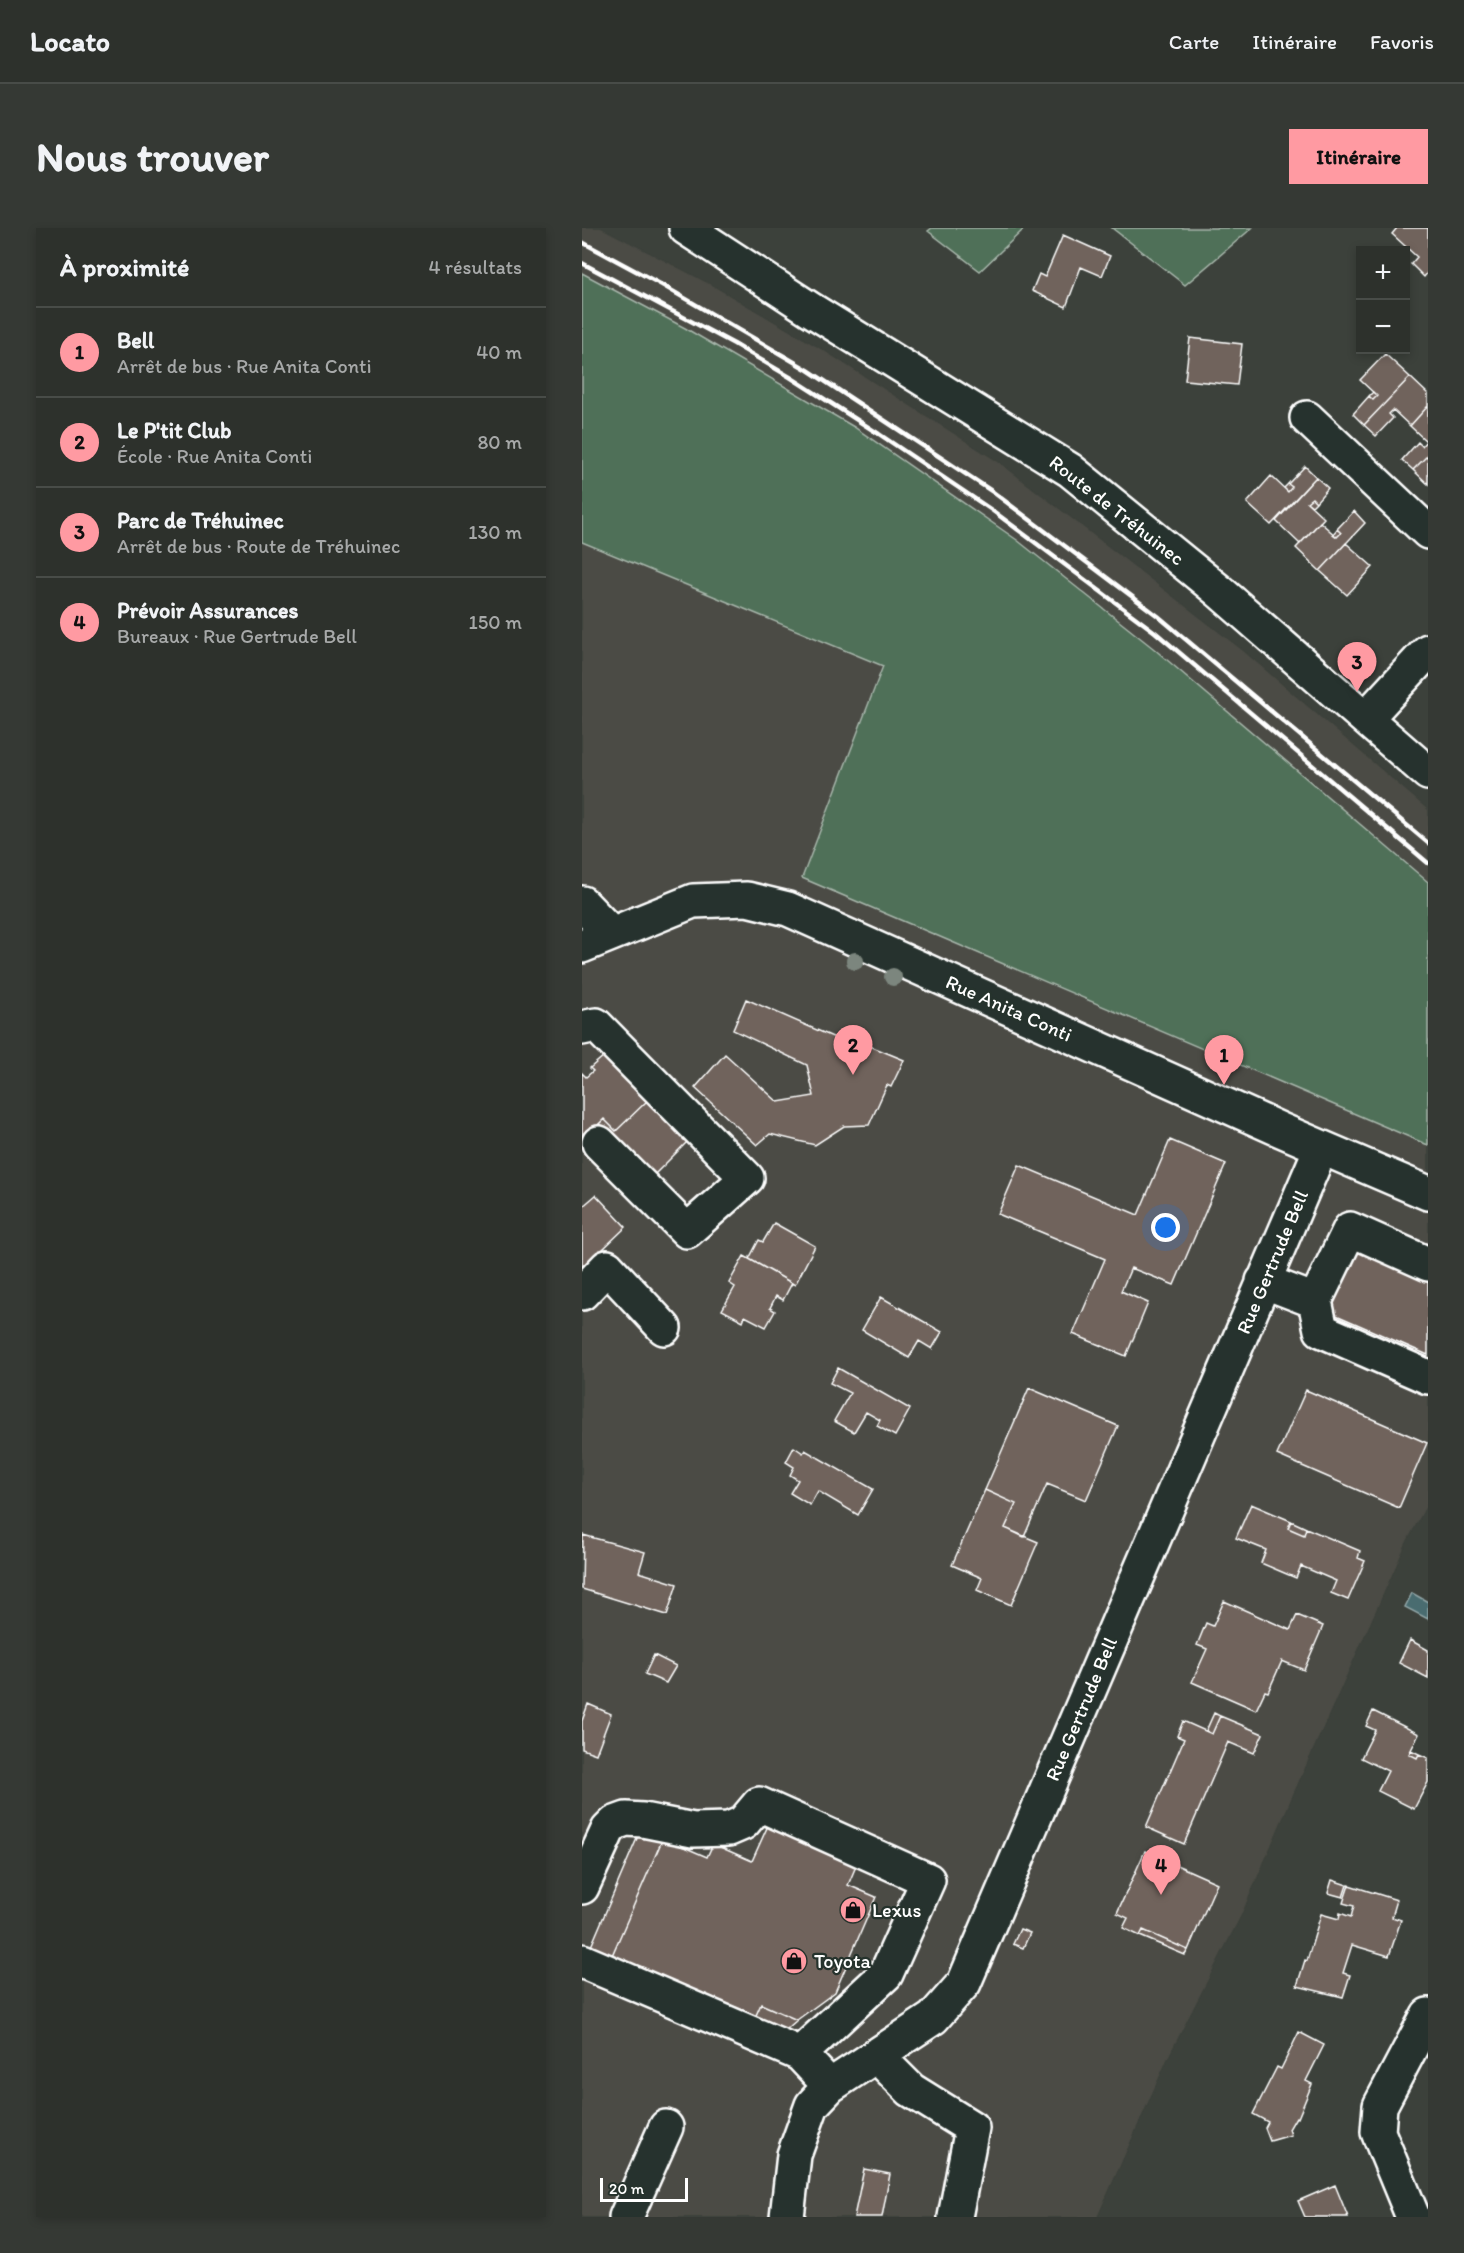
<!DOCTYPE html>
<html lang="fr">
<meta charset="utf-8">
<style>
body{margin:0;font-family:Itim,sans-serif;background:#353934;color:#f1f3f6}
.controls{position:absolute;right:18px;top:18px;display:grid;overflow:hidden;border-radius:0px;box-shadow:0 3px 9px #0003}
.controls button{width:54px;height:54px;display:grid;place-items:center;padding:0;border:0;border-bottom:2px solid #484c48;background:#2d312c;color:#f1f3f6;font:30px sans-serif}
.scale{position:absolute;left:18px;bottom:15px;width:88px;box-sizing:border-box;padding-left:6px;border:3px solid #fff;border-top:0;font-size:16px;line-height:21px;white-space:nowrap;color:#fff;-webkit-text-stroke:4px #26332d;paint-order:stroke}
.you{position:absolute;left:584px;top:1000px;width:21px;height:21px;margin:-15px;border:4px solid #fff;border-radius:50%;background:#1a73e8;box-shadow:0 0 0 9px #1a73e833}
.badge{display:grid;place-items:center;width:39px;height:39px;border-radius:50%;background:#ff9aa2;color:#111;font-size:20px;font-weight:700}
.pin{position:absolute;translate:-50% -50px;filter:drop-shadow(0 2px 3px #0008)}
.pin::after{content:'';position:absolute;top:32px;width:21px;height:18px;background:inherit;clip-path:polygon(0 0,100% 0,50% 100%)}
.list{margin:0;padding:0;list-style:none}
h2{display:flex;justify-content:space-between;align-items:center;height:78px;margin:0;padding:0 24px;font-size:26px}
h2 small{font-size:20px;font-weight:400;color:#a7a9a9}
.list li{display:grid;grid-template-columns:39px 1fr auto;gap:18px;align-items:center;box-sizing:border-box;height:90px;padding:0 24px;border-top:2px solid #484c48}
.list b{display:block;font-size:22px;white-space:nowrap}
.list p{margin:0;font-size:20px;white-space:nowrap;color:#a7a9a9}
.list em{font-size:20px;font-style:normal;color:#a7a9a9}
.map{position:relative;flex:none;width:846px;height:1989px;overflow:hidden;border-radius:0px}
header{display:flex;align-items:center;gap:36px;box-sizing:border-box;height:84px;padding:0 30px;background:#2d312c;border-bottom:2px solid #484c48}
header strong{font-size:28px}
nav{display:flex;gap:33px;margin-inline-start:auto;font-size:21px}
.intro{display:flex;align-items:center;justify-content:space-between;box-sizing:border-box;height:144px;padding:0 36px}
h1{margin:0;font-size:42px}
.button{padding:15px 27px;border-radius:0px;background:#ff9aa2;color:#111;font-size:21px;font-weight:700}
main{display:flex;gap:36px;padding:0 36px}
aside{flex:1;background:#2d312c;border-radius:0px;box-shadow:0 3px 9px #0003}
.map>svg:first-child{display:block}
.built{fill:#4b4b45}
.green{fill:#506f58;stroke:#a8b7ac;stroke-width:1.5}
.water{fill:#496c6f;stroke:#92a7a9;stroke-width:1.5}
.building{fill:#6f635b;stroke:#fff;stroke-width:1.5}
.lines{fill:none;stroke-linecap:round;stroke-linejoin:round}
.minor-casing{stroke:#fff;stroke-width:38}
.minor{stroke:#26332d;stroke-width:33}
.rail{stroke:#fff;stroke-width:4.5}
.tree{fill:#7c867e}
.labels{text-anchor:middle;stroke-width:4.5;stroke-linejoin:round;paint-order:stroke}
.street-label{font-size:20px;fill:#fff;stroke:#26332d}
.poi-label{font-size:20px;fill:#fff;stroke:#26332d;text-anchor:start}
</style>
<header>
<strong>Locato</strong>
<nav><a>Carte</a><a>Itinéraire</a><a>Favoris</a></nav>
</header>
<div class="intro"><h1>Nous trouver</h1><a class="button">Itinéraire</a></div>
<main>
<aside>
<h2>À proximité<small>4 résultats</small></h2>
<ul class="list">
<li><span class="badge">1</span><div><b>Bell</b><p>Arrêt de bus · Rue Anita Conti</p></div><em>40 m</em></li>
<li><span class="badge">2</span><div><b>Le P'tit Club</b><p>École · Rue Anita Conti</p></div><em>80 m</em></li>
<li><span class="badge">3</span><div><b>Parc de Tréhuinec</b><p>Arrêt de bus · Route de Tréhuinec</p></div><em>130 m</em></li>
<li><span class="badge">4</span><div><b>Prévoir Assurances</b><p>Bureaux · Rue Gertrude Bell</p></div><em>150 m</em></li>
</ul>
</aside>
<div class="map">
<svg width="846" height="1989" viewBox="0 0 846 1989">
<rect width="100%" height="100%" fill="#3c413b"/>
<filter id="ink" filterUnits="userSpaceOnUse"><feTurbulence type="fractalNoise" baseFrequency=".0167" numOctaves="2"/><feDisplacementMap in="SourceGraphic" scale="12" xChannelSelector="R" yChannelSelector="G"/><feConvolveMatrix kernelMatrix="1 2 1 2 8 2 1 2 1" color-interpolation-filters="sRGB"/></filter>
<g filter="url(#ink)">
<path class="built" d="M0,0H19L129,57L242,123L419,236L661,423L846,582V654L571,420L435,312L272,199L103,100L0,45Z
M0,314L301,437L220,650L846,917V1274L825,1313L711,1566L659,1687L586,1829L515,1989H0Z"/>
<path class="green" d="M350,0H443L398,43L346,3Z
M530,0H670L603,57Z
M0,45L103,100L272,199L435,312L571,420L846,654V917L220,650L301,438L0,314Z"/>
<path class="water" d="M830,1365L846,1374V1391L823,1379Z"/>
<path class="building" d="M815,0H846V44L842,49L829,36L835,29L810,6Z
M481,7L528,28L520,48L499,39L484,79L450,63L457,46L463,49Z
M608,110L660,116L655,157L603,152Z
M803,126L828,149L782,197L771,186L787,168L791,172L795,168L778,152Z
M828,149L846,166V178L828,198L811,182L807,186L811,190L794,208L782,197Z
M791,164L795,168L791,172L787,168Z
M846,178V227L831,242L820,232L836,214L840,218L844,213L828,198Z
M846,227V256L831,242Z
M723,238L734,249L689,297L665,275L689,248L706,264L710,259L706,256Z
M734,249L746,260L734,274L730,270L725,274L742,290L718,316L694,293Z
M706,256L710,259L706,264L702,260Z
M730,270L734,274L730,278L725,274Z
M772,283L783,295L738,343L714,320L738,294L755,309L759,305L755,301Z
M755,301L759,305L755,309L751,306Z
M764,315L791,339L765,367L738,343Z
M164,771L269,817L271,811L322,832L309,859L305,857L287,897L262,898L233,917L188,906L175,917L113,860L143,826L196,874L232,868L225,837L151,802Z
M22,828L65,873L34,903L22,891L0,912V845L4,849L11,843L8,840Z
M65,873L105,914L69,950L17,896L22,891L34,903Z
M588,912L644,936L592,1057L549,1040L539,1063L566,1075L544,1128L491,1106L523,1031L416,986L437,937L556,987Z
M14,967L44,999L0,1041V979Z
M192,995L233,1018L213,1057L167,1031L177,1012L181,1014Z
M776,1011L846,1042V1127L745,1083Z
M162,1028L210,1055L201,1072L194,1068L188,1080L193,1083L184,1099L163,1088L161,1093L140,1082L153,1059L147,1055Z
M299,1069L360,1104L350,1121L337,1113L327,1130L280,1102Z
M256,1140L328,1181L313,1208L295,1198L298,1192L284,1184L272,1204L252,1193L268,1165L248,1155Z
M447,1160L536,1198L504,1272L465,1256L442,1309L423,1300L434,1276L403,1262Z
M724,1162L845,1215L817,1280L695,1227Z
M212,1219L221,1225L223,1222L291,1261L276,1287L236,1263L228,1277L208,1265L216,1252L208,1247L212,1239L204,1234Z
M403,1262L434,1276L423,1300L456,1314L429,1377L395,1362L400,1350L370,1337Z
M669,1276L709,1293L706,1300L722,1307L724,1300L778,1323L776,1330L783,1333L766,1372L749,1365L754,1353L719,1338L714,1350L679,1335L684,1322L654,1310Z
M709,1293L724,1300L722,1307L706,1300Z
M1,1307L63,1324L57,1344L95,1356L85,1387L0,1361Z
M642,1373L708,1402L715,1387L741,1398L722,1442L700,1433L686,1464L683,1463L674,1482L610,1454L625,1421L615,1417L624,1395L631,1398Z
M828,1412L846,1422V1450L817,1435Z
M72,1427L94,1438L84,1455L63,1446Z
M6,1476L29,1486L14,1526L0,1521V1493Z
M791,1483L837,1506L827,1526L835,1530L837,1526L846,1530V1554L832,1581L796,1563L806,1543L779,1530L793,1502L784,1498Z
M632,1485L638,1488L630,1506L624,1503Z
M638,1488L681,1506L672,1525L646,1514L602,1616L564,1599L602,1511L595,1508L601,1493L630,1506Z
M829,1522L837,1526L835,1530L827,1526Z
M188,1593L277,1631L266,1657L294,1669L253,1764L215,1792L179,1776L171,1794L28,1732L81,1610L125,1629L131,1616L170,1633Z
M59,1601L81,1610L28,1732L7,1723Z
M563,1623L635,1655L606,1722L561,1702L558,1708L541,1700L546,1690L535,1685Z
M750,1652L765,1657L761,1669L746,1665Z
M767,1657L815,1672L810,1689L819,1692L807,1728L770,1717L761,1745L768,1747L761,1769L715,1758L723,1732L725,1733L739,1686L757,1691L758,1685L769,1689L772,1678L761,1675Z
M438,1701L448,1705L441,1720L431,1716Z
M561,1702L606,1722L603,1727L558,1708Z
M179,1776L215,1792L199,1806L171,1794Z
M717,1804L742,1817L724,1853L730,1856L716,1890L714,1889L707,1901L709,1907L688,1913L683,1900L686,1894L671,1886L695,1839L699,1841Z
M282,1941L308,1946L300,1989H272Z
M753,1957L766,1989H723L716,1973Z"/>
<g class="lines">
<defs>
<path id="minor" d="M104,0L228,81L488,242L637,363L846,545
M725,190L846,304
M784,490L846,423
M0,675L29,705
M0,718L111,673L165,671L206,681L699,902L846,965
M0,800L14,797L165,950L105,1003L17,915
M681,1053L733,1073L768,1001L846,1036
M0,1065L25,1039L82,1100
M733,1073L739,1102L846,1149
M0,1659L26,1602L33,1595L44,1591L61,1592L111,1602L147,1601L161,1595L177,1576L346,1652L304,1746L218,1826L248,1858
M0,1733L218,1826
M294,1827L329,1862L390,1900L373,1989
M44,1989L84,1899
M205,1989L212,1927L230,1877L248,1858L351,1790L382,1755L739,920
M831,1989L796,1904L798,1878L846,1787"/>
</defs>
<use href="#minor" class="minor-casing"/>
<use href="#minor" class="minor"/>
<path class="rail" d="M0,14L80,57L226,142L411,264L576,388L846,615
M0,35L152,116L208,149L297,206L411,283L573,404L846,635"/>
</g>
<g class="tree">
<circle cx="273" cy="733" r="9"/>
<circle cx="311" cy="749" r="9"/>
</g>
</g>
<defs>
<symbol id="shop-disc" viewBox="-11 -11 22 22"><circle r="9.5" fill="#ff9aa2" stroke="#26332d"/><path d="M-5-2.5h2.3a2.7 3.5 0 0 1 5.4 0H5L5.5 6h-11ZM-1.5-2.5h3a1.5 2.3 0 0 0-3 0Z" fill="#111"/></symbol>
</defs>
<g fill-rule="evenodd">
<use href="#shop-disc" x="256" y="1667" width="30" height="30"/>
<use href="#shop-disc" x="197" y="1718" width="30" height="30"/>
</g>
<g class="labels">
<g class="street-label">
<text transform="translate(535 282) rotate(38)" y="7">Route de Tréhuinec</text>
<text transform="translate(427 780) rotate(24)" y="7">Rue Anita Conti</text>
<text transform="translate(690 1034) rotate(-67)" y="7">Rue Gertrude Bell</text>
<text transform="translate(499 1481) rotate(-67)" y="7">Rue Gertrude Bell</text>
</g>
<g class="poi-label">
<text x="290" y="1689">Lexus</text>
<text x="232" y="1740">Toyota</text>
</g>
</g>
</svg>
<div class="controls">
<button>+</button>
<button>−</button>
</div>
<div class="scale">20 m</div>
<div class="you"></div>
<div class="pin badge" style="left:642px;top:857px">1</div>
<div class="pin badge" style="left:271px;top:847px">2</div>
<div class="pin badge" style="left:775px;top:464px">3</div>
<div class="pin badge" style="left:579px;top:1667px">4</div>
</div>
</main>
